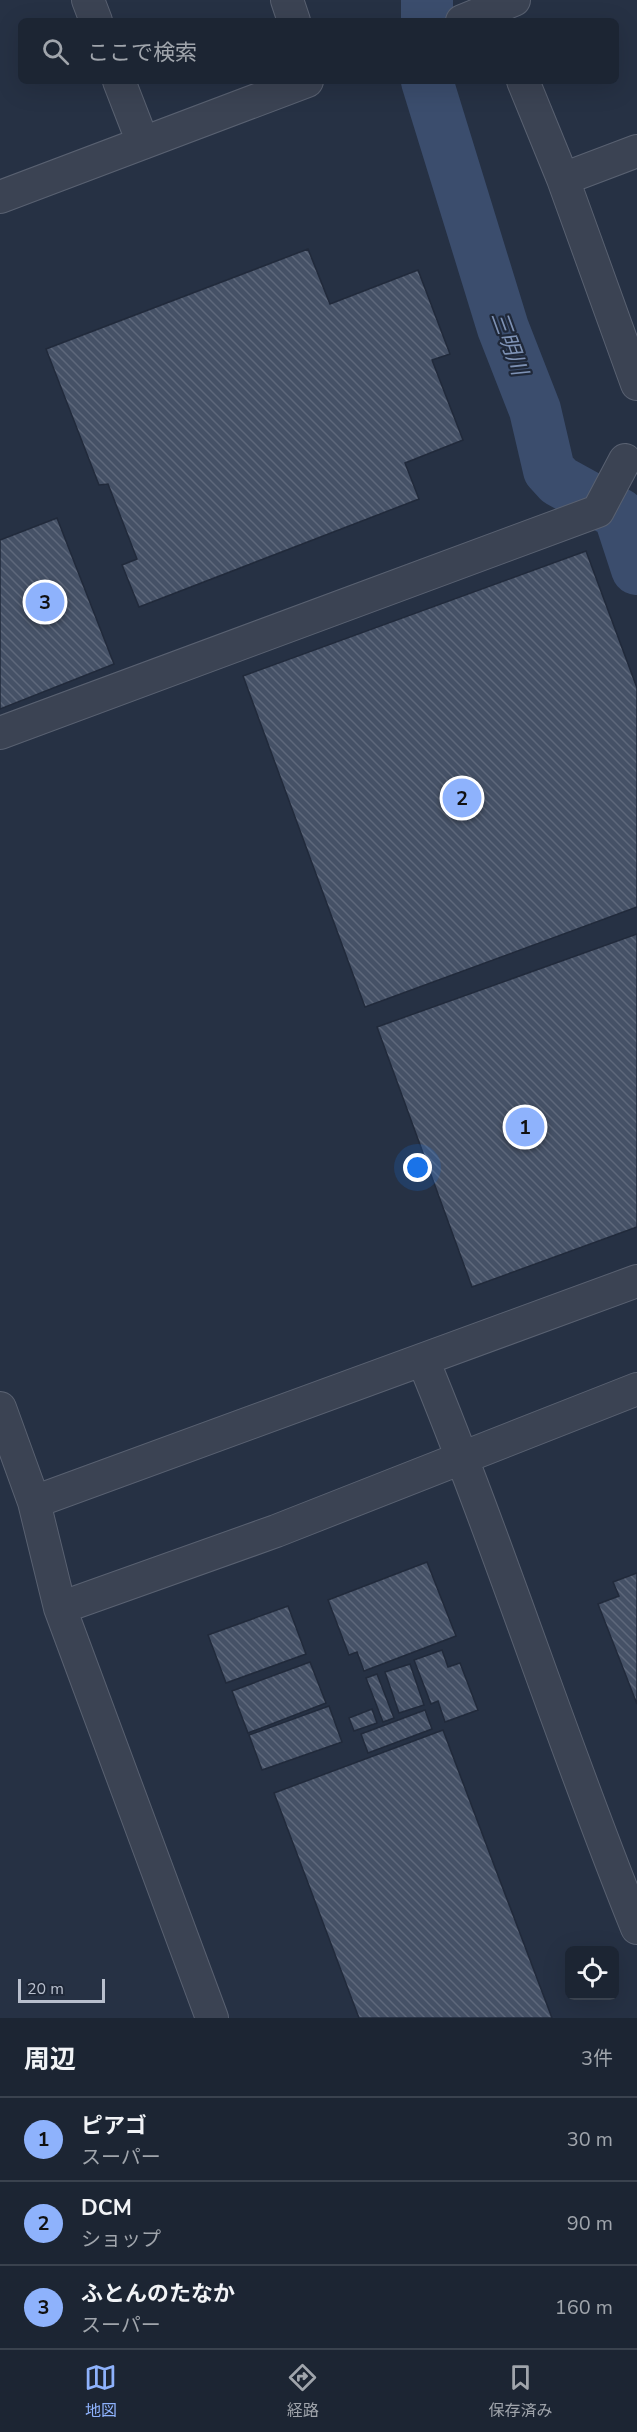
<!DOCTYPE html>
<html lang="ja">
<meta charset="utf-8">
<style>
body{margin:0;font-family:"Nunito Sans","Noto Sans JP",sans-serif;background:#29313f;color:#f1f3f6}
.controls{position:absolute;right:18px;bottom:18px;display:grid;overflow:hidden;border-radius:9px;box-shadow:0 6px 24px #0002}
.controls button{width:54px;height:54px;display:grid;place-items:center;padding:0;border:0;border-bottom:2px solid #3a424e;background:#1c2533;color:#f1f3f6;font:30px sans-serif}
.scale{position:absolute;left:18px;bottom:15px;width:87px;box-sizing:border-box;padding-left:6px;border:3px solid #b8bfcd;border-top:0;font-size:16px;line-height:21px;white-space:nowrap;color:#b8bfcd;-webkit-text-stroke:4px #1f2839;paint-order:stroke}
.you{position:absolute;left:418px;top:1168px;width:21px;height:21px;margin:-15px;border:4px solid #fff;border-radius:50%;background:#1a73e8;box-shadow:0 0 0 9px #1a73e833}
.badge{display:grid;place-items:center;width:39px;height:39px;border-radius:50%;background:#8eb2fc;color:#111;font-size:20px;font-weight:700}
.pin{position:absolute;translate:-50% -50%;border:3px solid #fff;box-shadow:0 2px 6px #0006}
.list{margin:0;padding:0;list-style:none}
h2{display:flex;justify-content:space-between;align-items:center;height:78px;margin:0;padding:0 24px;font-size:26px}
h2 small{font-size:20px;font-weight:400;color:#a0a5ac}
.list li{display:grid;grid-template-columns:39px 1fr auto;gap:18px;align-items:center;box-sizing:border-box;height:84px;padding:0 24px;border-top:2px solid #3a424e}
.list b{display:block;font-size:22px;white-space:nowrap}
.list p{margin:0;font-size:20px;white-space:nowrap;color:#a0a5ac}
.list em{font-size:20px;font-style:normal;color:#a0a5ac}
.icon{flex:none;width:33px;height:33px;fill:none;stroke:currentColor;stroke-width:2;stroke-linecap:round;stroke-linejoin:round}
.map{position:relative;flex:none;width:637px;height:2018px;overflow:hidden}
.search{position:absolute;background:#1c2533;box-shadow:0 6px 24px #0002;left:18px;right:18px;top:18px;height:66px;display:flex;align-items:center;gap:15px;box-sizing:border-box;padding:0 21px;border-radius:9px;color:#a0a5ac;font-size:22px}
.sheet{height:330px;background:#1c2533}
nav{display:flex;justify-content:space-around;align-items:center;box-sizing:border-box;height:84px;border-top:2px solid #3a424e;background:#1c2533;font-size:16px;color:#a0a5ac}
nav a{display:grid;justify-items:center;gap:3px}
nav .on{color:#8eb2fc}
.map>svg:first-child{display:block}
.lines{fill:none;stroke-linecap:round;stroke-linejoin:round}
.river{stroke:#3b4d6d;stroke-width:52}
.building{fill:url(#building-back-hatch);stroke:#212a3b;stroke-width:1.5}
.minor-casing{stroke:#596171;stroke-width:34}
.minor{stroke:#3b4353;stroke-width:32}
.labels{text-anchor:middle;stroke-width:4.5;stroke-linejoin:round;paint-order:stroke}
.water-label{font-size:22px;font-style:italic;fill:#7e92b5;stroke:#1f2839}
</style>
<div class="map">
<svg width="637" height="2018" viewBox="0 0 637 2018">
<defs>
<pattern id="building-back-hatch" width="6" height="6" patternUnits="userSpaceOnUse" patternTransform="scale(1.5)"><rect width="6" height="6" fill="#455166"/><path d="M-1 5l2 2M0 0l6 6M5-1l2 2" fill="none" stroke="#5e687b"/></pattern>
</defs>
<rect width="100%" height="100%" fill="#263144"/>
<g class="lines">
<path class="river" d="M427,0V21
M427,81L503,328L535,410L549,470L559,481L619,514L637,569"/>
</g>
<path class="building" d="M308,249L330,304L418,270L450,354L432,360L463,440L405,463L419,499L139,607L122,565L137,559L108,484L99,485L46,349Z
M57,518L114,664L0,709V540Z
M586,551L637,688V907L365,1007L243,676Z
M637,934V1227L472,1287L377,1027Z
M427,1562L456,1636L364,1671L357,1652L349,1655L328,1600Z
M637,1573V1704L598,1604L619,1596L613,1582Z
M288,1606L306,1654L226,1683L208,1635Z
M442,1650L448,1667L460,1663L478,1710L445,1722L438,1701L431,1704L414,1660Z
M310,1662L326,1703L248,1733L232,1691Z
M410,1664L424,1705L399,1713L385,1672Z
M377,1674L394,1718L383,1722L366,1678Z
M329,1706L342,1742L262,1770L249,1735Z
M372,1709L377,1723L354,1731L349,1718Z
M425,1710L432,1729L368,1753L361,1734Z
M443,1730L552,2018H359L274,1793Z"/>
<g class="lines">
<defs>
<path id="minor" d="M88,0L96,21
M287,0L294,21
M462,21L514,0
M119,81L143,143
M523,81L563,179L637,384
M563,179L637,151
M0,197L307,81
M0,733L598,511L625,460
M423,1360C500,1547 561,1740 637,1928
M0,1408L34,1502L60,1608L212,2018
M34,1502L637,1281
M60,1608L276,1531L637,1389"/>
</defs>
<use href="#minor" class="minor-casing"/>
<use href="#minor" class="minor"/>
</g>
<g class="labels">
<g class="water-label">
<text transform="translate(510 343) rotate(70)" y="8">三明川</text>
</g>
</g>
</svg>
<div class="controls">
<button><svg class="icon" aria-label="locate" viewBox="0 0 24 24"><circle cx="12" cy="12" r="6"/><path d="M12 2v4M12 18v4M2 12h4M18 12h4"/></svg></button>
</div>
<div class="scale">20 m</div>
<div class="you"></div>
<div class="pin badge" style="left:525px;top:1127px">1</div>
<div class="pin badge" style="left:462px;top:798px">2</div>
<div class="pin badge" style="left:45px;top:602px">3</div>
<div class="search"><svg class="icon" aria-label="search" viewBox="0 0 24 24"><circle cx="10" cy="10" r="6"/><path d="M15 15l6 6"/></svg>ここで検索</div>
</div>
<section class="sheet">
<h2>周辺<small>3件</small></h2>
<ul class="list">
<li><span class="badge">1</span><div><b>ピアゴ</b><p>スーパー</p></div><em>30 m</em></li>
<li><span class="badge">2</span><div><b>DCM</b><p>ショップ</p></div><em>90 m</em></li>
<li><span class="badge">3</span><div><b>ふとんのたなか</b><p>スーパー</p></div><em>160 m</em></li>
</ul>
</section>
<nav>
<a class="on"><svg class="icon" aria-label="map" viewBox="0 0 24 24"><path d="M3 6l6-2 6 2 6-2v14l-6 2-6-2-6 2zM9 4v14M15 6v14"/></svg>地図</a>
<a><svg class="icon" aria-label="directions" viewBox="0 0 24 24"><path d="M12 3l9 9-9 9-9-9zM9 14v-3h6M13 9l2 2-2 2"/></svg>経路</a>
<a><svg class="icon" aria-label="saved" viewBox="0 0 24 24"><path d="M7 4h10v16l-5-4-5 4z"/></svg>保存済み</a>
</nav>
